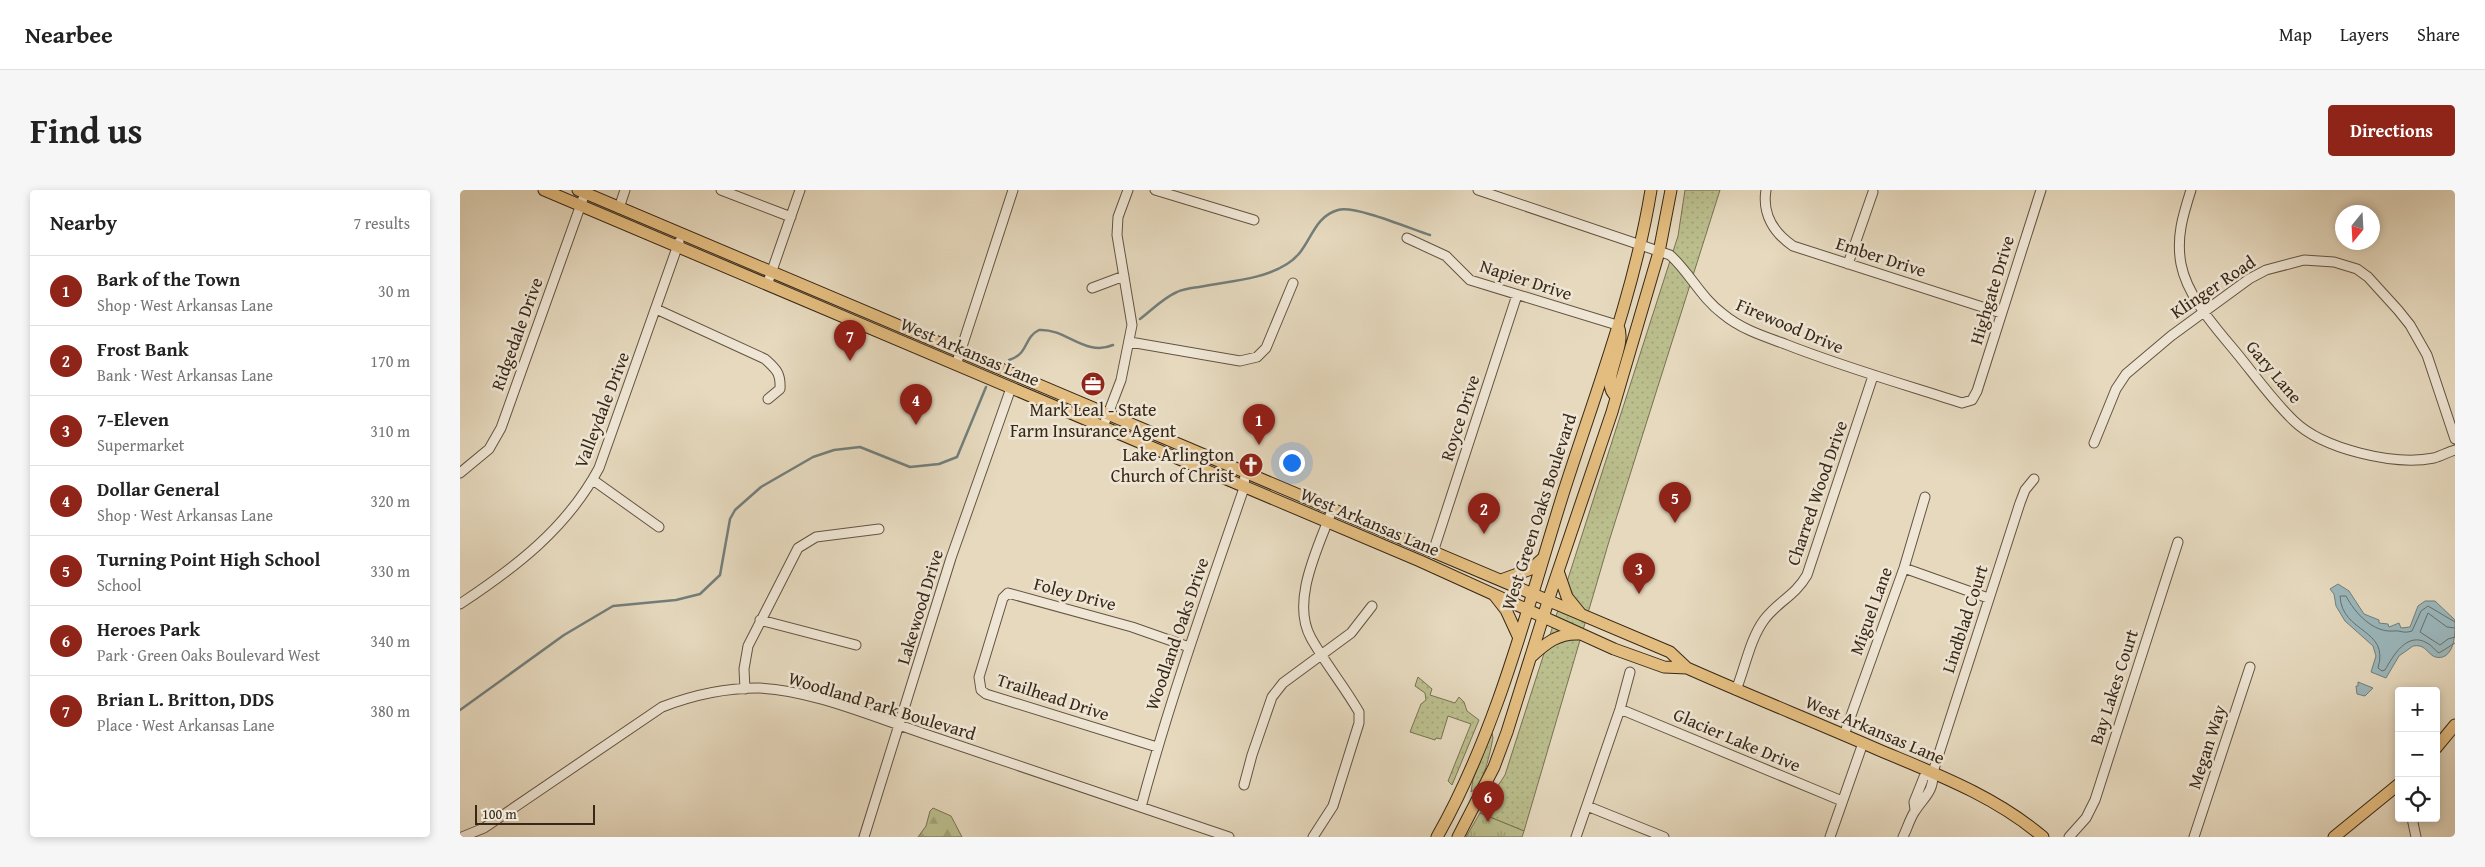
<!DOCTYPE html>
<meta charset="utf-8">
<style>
body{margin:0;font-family:"Gentium Book Plus",serif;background:#f6f6f6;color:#222}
.controls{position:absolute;right:15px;bottom:15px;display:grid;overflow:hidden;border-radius:5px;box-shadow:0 2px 8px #0003}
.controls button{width:45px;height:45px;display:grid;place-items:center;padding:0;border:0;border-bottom:1px solid #e0e0e0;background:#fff;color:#222;font:25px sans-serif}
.compass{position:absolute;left:1875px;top:15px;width:45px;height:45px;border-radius:50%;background:#fff;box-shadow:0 2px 8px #0003;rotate:198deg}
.scale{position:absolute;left:15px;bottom:12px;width:120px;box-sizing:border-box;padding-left:5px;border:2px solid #372818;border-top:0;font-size:14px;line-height:18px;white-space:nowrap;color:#372818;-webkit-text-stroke:4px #efe6d5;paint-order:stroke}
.you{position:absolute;left:831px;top:272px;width:18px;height:18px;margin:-12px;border:4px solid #fff;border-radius:50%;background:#1a73e8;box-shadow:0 0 0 8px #1a73e833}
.badge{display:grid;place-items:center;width:32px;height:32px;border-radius:50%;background:#8f2418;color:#fff;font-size:16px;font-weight:700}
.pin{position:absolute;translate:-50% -41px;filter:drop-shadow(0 1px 2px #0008)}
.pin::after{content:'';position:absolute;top:26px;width:18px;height:15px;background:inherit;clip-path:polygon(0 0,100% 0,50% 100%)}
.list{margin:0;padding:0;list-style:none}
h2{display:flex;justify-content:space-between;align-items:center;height:65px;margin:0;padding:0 20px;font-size:21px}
h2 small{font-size:16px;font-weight:400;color:#767676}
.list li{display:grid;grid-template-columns:32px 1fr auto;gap:15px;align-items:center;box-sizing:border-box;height:70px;padding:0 20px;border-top:1px solid #e0e0e0}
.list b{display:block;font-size:19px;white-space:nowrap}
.list p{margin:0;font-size:16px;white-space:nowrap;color:#767676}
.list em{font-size:16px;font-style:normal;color:#767676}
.icon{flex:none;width:28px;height:28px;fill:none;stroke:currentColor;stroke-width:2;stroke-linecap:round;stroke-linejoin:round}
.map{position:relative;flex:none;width:1995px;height:647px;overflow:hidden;border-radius:5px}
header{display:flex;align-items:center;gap:30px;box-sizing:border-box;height:70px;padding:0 25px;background:#fff;border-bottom:1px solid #e0e0e0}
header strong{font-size:24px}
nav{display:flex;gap:28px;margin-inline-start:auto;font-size:18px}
.intro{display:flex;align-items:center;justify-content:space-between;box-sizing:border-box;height:120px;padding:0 30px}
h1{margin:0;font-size:35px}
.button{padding:12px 22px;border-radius:5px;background:#8f2418;color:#fff;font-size:18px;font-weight:700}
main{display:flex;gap:30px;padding:0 30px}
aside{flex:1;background:#fff;border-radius:5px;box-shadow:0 2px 8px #0003}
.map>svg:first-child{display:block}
.grass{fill:url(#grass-dots);stroke:#797352}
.forest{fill:url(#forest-firs);stroke:#797352}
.park{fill:url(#park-tufts);stroke:#797352}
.water{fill:#9bb7bc;stroke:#737e7a}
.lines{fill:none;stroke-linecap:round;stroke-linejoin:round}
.shore{stroke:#69706a;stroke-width:1}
.stream{stroke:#737e7a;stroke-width:2.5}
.minor-casing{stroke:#635442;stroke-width:11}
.major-casing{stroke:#372818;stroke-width:13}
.minor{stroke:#efe6d5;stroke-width:9}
.major{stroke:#e3bc7f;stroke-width:11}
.labels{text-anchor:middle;stroke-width:5;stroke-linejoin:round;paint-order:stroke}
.street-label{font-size:18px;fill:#372818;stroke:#efe6d5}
.poi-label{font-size:18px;fill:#372818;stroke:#efe6d5}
</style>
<header>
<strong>Nearbee</strong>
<nav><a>Map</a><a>Layers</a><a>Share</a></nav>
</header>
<div class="intro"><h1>Find us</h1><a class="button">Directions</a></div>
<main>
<aside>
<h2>Nearby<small>7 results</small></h2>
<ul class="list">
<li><span class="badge">1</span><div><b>Bark of the Town</b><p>Shop · West Arkansas Lane</p></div><em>30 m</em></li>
<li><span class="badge">2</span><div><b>Frost Bank</b><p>Bank · West Arkansas Lane</p></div><em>170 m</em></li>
<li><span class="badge">3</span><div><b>7-Eleven</b><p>Supermarket</p></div><em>310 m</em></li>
<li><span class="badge">4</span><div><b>Dollar General</b><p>Shop · West Arkansas Lane</p></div><em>320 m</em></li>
<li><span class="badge">5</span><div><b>Turning Point High School</b><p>School</p></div><em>330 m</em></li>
<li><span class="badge">6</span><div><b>Heroes Park</b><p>Park · Green Oaks Boulevard West</p></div><em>340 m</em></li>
<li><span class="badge">7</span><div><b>Brian L. Britton, DDS</b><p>Place · West Arkansas Lane</p></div><em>380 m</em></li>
</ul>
</aside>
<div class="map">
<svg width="1995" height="647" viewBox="0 0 1995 647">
<defs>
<pattern id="grass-dots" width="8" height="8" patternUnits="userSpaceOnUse" patternTransform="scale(1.25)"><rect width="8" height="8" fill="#bbbe8d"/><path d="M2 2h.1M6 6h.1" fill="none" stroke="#a1a379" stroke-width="1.8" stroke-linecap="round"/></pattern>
<pattern id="forest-firs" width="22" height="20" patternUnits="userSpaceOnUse" patternTransform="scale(1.25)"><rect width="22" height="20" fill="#bbbe8d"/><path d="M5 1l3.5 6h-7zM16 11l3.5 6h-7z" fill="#a1a379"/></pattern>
<pattern id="park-tufts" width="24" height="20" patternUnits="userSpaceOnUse" patternTransform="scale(1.25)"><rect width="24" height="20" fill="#bbbe8d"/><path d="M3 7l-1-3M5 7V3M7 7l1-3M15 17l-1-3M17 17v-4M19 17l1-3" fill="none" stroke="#a1a379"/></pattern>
</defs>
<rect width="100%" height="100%" fill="#e6d9be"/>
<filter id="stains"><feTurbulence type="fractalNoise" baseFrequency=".004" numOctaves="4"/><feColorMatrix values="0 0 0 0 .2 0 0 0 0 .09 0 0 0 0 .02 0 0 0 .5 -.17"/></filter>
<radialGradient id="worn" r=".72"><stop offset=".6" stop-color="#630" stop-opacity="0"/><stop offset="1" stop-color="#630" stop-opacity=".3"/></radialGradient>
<path class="grass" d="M1225,0H1260L1150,348L1064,641L1020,623L1045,585L1218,46Z
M958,487L972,499L970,505L995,513L999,507L1004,512L1007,521L1019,530L992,595L988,591L1011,534L988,526L981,549L976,548L975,550L950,542L961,514L966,510L965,503L955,496Z
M1032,543L1033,548C1030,562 1024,595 1011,602L1013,589Z"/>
<path class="forest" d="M473,618L491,626L502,647H458L466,636L470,621Z"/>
<path class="park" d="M1020,623L1064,641L1062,647H1006Z"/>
<path class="water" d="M1878,394L1889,401L1904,424L1919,430V433L1928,434L1929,437L1939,433L1941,438L1950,437L1958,416L1965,411H1975L1995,430C1995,443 1995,460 1985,466C1981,468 1977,468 1973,466C1966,461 1964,454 1953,456L1939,466L1926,488L1911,482L1916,466L1913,456L1885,431L1876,416L1874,404L1870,399Z
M1898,492L1913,498L1905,506L1897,504L1896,496H1898Z"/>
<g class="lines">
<path class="shore" d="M1995,432L1968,416L1961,421L1952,441C1943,444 1940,440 1934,441C1913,443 1895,423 1886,406H1880C1882,444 1930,438 1918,478L1922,481L1925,480C1933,466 1947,441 1967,453C1972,455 1974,460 1979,463L1995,453
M1995,438L1987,437L1968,423L1960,442L1980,455L1988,449L1995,447"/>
<path class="stream" d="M680,129C692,120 703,108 717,102C723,99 732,98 739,97C768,91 802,90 827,74C852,59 850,28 878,20C895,15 951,39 970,45
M549,170C569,164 563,148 579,140C606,138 625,167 653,155
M0,520L104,445L153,416L216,410L240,404L260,385L270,329L275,320L301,297L353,267L374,260L400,257L450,277L479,274L497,267L526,197"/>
<defs>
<path id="minor" d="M261,0L331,27
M695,0L794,30
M1018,0L1210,65C1230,83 1241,108 1263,124C1281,139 1303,146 1325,154C1383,177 1443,194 1502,213L1512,210L1517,201L1581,0
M1306,0C1302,24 1314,43 1333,56L1541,123
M1731,0C1723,25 1716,47 1721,74C1727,106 1755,137 1775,161C1794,184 1812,210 1834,231C1863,259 1934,276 1974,268C1981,266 1988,262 1995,260
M159,18L165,0
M947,48L986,66L1010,90L1157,135
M1388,74L1413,2
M307,95L340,0
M632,98L664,86
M196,119L305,169C316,179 321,183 320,199L308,209
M670,152L780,171L797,167L806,158L833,93
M496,175L553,0
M643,237L661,190L672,135L657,45L658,27L668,0
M1634,253L1656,199L1666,184L1711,146L1789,89L1806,80L1844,70L1874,72L1897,79L1908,87L1938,120L1950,135L1967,165L1995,249
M0,283L29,259L41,238L125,3
M133,290L199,337
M973,362L1057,105
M1444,378L1528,408
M0,414C56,377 107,338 139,278L219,52
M300,430L396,455
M285,499L284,479L288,456L338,358L356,347L419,339
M1276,500C1285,478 1290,449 1304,430C1317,412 1335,406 1347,385L1413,186
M1160,519L1382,611
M1384,545L1444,378L1465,307
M697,557L526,504L521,500L519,487L543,408L548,403L672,437L729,457
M784,595L792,565L812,507L823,493L891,443L912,416
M1127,616L1204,647
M681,617C710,509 748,403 784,298L785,283
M1455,620L1454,612L1464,587L1473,582
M1952,628L1956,647
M2,647L24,638L202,517C233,505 264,498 298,498C348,499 414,527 462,543C564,577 666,613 769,647
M404,647L491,368L551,198
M853,647L873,616L899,533V522C884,496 865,473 851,448C830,411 859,356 872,320
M1116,647L1160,519L1170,482
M1370,647L1403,553
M1443,647C1447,639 1450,628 1455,621C1464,607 1474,602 1473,582L1560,313L1565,300L1574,289
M1609,647L1626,628L1635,610L1718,352
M1734,647L1790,477"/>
<path id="major" d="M84,0L960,371L1154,459L1204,477L1227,478
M118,0L1210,462L1227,478C1290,506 1355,532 1419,560C1476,584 1535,606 1583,647
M1156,206C1138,193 1168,156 1158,136
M1098,381L1107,407L1120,423
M1041,390L1071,379L1082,369
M1035,406L1046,420L1058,446
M1071,467C1086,453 1098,443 1119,444
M1976,558L1995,535
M977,647C1037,541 1067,419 1103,304C1135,204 1174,104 1191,0
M998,647L1034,577L1047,542L1091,402L1152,222L1199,62L1211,0
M1874,647L1939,594"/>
</defs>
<use href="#minor" class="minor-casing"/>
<use href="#major" class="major-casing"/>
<use href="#minor" class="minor"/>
<use href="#major" class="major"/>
</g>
<defs>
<symbol id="office-disc" viewBox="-11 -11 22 22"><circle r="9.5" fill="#8f2418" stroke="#efe6d5"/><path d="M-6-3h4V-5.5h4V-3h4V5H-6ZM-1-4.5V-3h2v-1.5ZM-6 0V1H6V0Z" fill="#fff"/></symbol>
<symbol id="church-disc" viewBox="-11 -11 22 22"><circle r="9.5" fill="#8f2418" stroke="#efe6d5"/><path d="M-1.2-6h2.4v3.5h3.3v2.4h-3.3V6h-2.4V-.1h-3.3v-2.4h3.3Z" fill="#fff"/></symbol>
</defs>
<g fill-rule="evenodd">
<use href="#office-disc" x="619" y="180" width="28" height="28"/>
<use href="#church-disc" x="777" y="261" width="28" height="28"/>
</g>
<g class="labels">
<g class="street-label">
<text transform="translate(1421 67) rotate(18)" y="6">Ember Drive</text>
<text transform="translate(1066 90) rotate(18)" y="6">Napier Drive</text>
<text transform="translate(1753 97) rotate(-34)" y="6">Klinger Road</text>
<text transform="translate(1532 100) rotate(-73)" y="6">Highgate Drive</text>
<text transform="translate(1330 136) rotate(23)" y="6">Firewood Drive</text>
<text transform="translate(57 144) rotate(-70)" y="6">Ridgedale Drive</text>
<text transform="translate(510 162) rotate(23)" y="6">West Arkansas Lane</text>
<text transform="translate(1814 182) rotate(50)" y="6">Gary Lane</text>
<text transform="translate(142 220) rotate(-69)" y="6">Valleydale Drive</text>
<text transform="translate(1000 228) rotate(-72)" y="6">Royce Drive</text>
<text transform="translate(1357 303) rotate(-71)" y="6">Charred Wood Drive</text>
<text transform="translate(1079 322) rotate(-72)" y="6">West Green Oaks Boulevard</text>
<text transform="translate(910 332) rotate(23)" y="6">West Arkansas Lane</text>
<text transform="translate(615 404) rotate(15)" y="6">Foley Drive</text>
<text transform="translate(460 417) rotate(-73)" y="6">Lakewood Drive</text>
<text transform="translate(1411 421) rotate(-70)" y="6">Miguel Lane</text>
<text transform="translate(1505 429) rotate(-72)" y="6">Lindblad Court</text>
<text transform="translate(717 444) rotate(-71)" y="6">Woodland Oaks Drive</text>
<text transform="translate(1654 497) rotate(-72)" y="6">Bay Lakes Court</text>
<text transform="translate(593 507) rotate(18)" y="6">Trailhead Drive</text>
<text transform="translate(422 516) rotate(17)" y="6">Woodland Park Boulevard</text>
<text transform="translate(1415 540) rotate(23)" y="6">West Arkansas Lane</text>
<text transform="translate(1277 550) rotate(23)" y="6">Glacier Lake Drive</text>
<text transform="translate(1747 557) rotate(-72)" y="6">Megan Way</text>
</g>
<g class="poi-label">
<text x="633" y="226">Mark Leal - State<tspan x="633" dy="21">Farm Insurance Agent</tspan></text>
<text x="774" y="271" text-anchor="end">Lake Arlington<tspan x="774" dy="21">Church of Christ</tspan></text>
</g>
</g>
<rect width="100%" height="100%" filter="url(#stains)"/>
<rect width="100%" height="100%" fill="url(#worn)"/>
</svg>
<div class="controls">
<button>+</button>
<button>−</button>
<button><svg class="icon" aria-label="locate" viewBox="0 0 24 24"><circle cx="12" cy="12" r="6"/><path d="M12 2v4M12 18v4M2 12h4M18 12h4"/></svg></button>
</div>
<svg class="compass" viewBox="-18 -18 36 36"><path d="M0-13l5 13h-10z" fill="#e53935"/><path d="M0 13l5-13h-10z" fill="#767676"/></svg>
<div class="scale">100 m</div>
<div class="you"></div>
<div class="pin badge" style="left:799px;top:255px">1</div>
<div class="pin badge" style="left:1024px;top:344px">2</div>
<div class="pin badge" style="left:1179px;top:404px">3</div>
<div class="pin badge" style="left:456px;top:235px">4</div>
<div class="pin badge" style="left:1215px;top:333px">5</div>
<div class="pin badge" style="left:1028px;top:632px">6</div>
<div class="pin badge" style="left:390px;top:171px">7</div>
</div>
</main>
